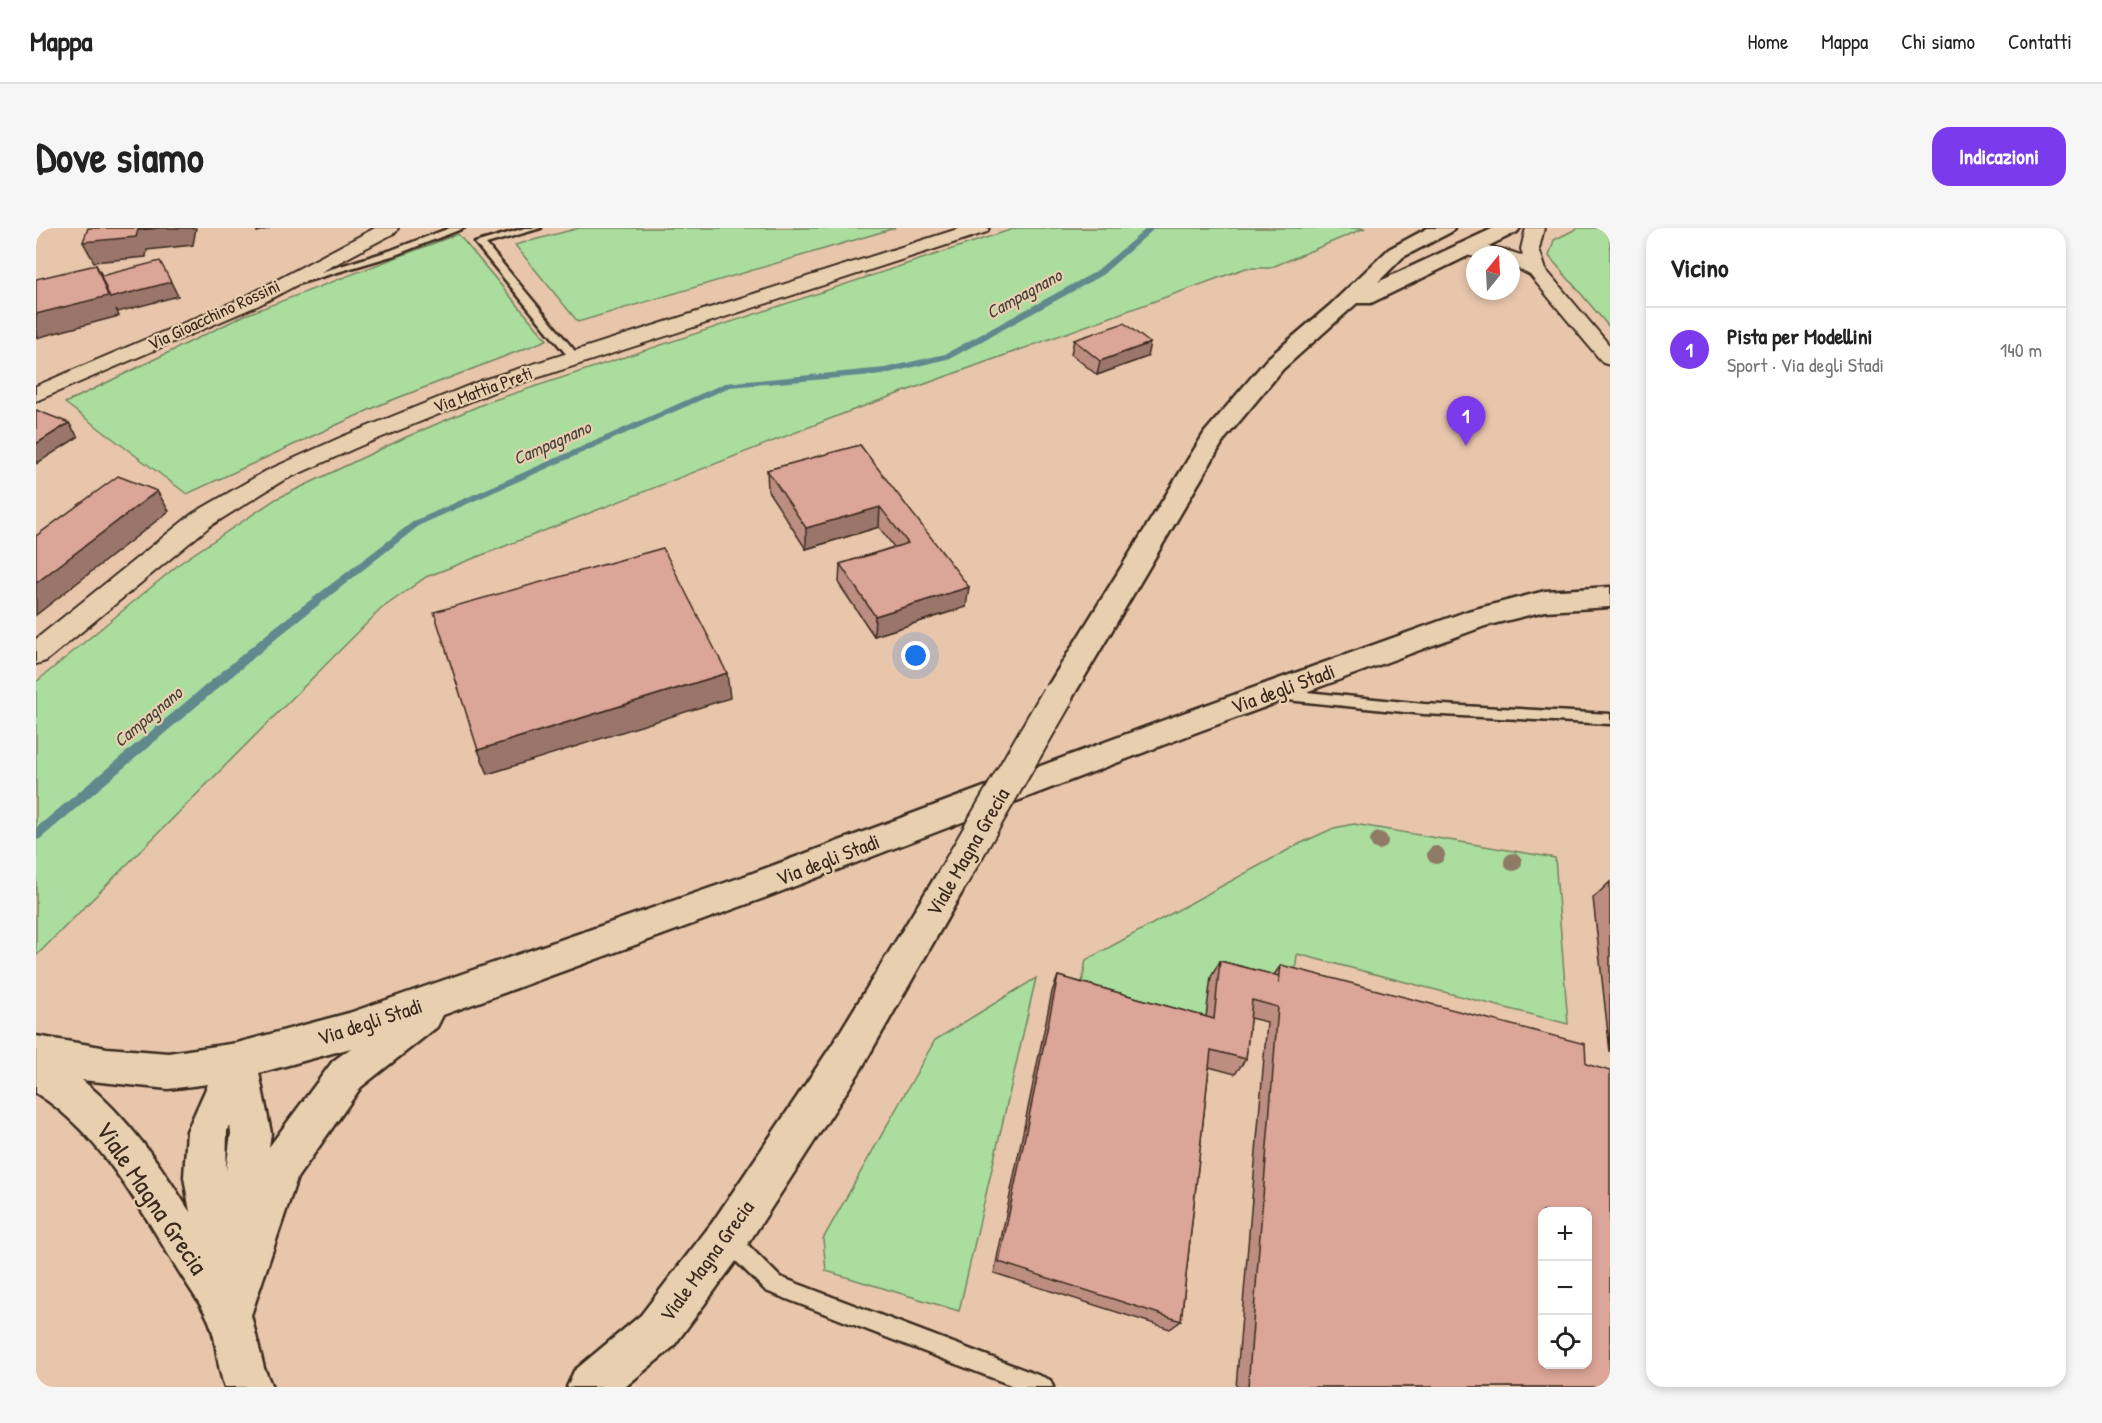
<!DOCTYPE html>
<html lang="it">
<meta charset="utf-8">
<style>
body{margin:0;font-family:"Patrick Hand",sans-serif;background:#f6f6f6;color:#222}
.controls{position:absolute;right:18px;bottom:18px;display:grid;overflow:hidden;border-radius:12px;box-shadow:0 3px 9px #0003}
.controls button{width:54px;height:54px;display:grid;place-items:center;padding:0;border:0;border-bottom:2px solid #e0e0e0;background:#fff;color:#222;font:30px sans-serif}
.compass{position:absolute;left:1430px;top:18px;width:54px;height:54px;border-radius:50%;background:#fff;box-shadow:0 3px 9px #0003;rotate:18deg}
.you{position:absolute;left:880px;top:428px;width:21px;height:21px;margin:-15px;border:4px solid #fff;border-radius:50%;background:#1a73e8;box-shadow:0 0 0 9px #1a73e833}
.badge{display:grid;place-items:center;width:39px;height:39px;border-radius:50%;background:#7c3aed;color:#fff;font-size:20px;font-weight:700}
.pin{position:absolute;translate:-50% -50px;filter:drop-shadow(0 2px 3px #0008)}
.pin::after{content:'';position:absolute;top:32px;width:21px;height:18px;background:inherit;clip-path:polygon(0 0,100% 0,50% 100%)}
.list{margin:0;padding:0;list-style:none}
h2{display:flex;justify-content:space-between;align-items:center;height:78px;margin:0;padding:0 24px;font-size:26px}
h2 small{font-size:20px;font-weight:400;color:#767676}
.list li{display:grid;grid-template-columns:39px 1fr auto;gap:18px;align-items:center;box-sizing:border-box;height:84px;padding:0 24px;border-top:2px solid #e0e0e0}
.list b{display:block;font-size:22px;white-space:nowrap}
.list p{margin:0;font-size:20px;white-space:nowrap;color:#767676}
.list em{font-size:20px;font-style:normal;color:#767676}
.icon{flex:none;width:33px;height:33px;fill:none;stroke:currentColor;stroke-width:2;stroke-linecap:round;stroke-linejoin:round}
.map{position:relative;flex:none;width:1574px;height:1159px;overflow:hidden;border-radius:18px}
header{display:flex;align-items:center;gap:36px;box-sizing:border-box;height:84px;padding:0 30px;background:#fff;border-bottom:2px solid #e0e0e0}
header strong{font-size:28px}
nav{display:flex;gap:33px;margin-inline-start:auto;font-size:21px}
.intro{display:flex;align-items:center;justify-content:space-between;box-sizing:border-box;height:144px;padding:0 36px}
h1{margin:0;font-size:42px}
.button{padding:15px 27px;border-radius:18px;background:#7c3aed;color:#fff;font-size:21px;font-weight:700}
main{display:flex;gap:36px;padding:0 36px}
aside{flex:1;background:#fff;border-radius:18px;box-shadow:0 3px 9px #0003}
.map>svg:first-child{display:block}
.green{fill:#aadd9e;stroke:#72845e;stroke-width:1.5}
.lines{fill:none;stroke-linecap:round;stroke-linejoin:round}
.stream{fill:#61898e;fill-rule:evenodd}
.service-casing{stroke:#3b2a1e;stroke-width:5}
.minor-casing{stroke:#3b2a1e;stroke-width:4}
.tertiary-casing{stroke:#3b2a1e;stroke-width:5}
.service{fill:#e8cfb0;fill-rule:evenodd}
.minor{fill:#e8cfb0;fill-rule:evenodd}
.tertiary{fill:#e8cfb0;fill-rule:evenodd}
.tertiary-bridge-casing{stroke:#3b2a1e;stroke-width:35;stroke-linecap:butt}
.tertiary-bridge{stroke:#e8cfb0;stroke-width:31}
.tree{fill:#8f7a65}
.wall{fill:#bc8e82;stroke:#3b2a1e;stroke-width:1.5}
.shaded-wall{fill:#99746a;stroke:#3b2a1e;stroke-width:1.5}
.building{fill:#dba597;stroke:#3b2a1e;stroke-width:1.5;fill-rule:evenodd}
.labels{text-anchor:middle;stroke-width:4.5;stroke-linejoin:round;paint-order:stroke}
.far-water-label{font-size:18px;font-style:italic;fill:#45423a;stroke:#e8cfb0}
.far-street-label{font-size:18px;fill:#3b2a1e;stroke:#e8cfb0}
.street-label{font-size:21px;fill:#3b2a1e;stroke:#e8cfb0}
.near-street-label{font-size:26px;fill:#3b2a1e;stroke:#e8cfb0}
</style>
<header>
<strong>Mappa</strong>
<nav><a>Home</a><a>Mappa</a><a>Chi siamo</a><a>Contatti</a></nav>
</header>
<div class="intro"><h1>Dove siamo</h1><a class="button">Indicazioni</a></div>
<main>
<div class="map">
<svg width="1574" height="1159" viewBox="0 0 1574 1159">
<rect width="100%" height="100%" fill="#e8c6ac"/>
<filter id="ink" filterUnits="userSpaceOnUse"><feTurbulence type="fractalNoise" baseFrequency=".0167" numOctaves="2"/><feDisplacementMap in="SourceGraphic" scale="12" xChannelSelector="R" yChannelSelector="G"/><feConvolveMatrix kernelMatrix="1 2 1 2 8 2 1 2 1" color-interpolation-filters="sRGB"/></filter>
<g filter="url(#ink)">
<path class="green" d="M543,0H859L542,94L479,17Z
M980,0H1329L1234,40H1210L809,185L390,349L345,381L0,728V454L147,333L240,271L368,210L452,174Z
M1542,0H1574V100L1513,28L1518,12Z
M422,6L511,112L346,176L151,266L29,175L209,87Z
M1318,596L1519,630L1532,796L1261,726L1258,759L1168,806L1043,772L1050,732L1263,616L1298,600Z
M1000,750L923,1083L790,1043L787,1011L899,812Z"/>
<g class="lines">
<path class="stream" d="M1111,0H1119L1065,48L915,130L849,146L694,159L384,297L247,405L4,611L0,612V600L239,399L378,293L689,155L849,140L909,126L1059,44Z"/>
<defs>
<path id="service" d="M414,0H428L359,27L258,57L250,55L353,23Z
M489,0H505L450,16L543,128V132H535L439,15Z
M1241,461L1388,476L1574,486V496L1388,486L1241,471L1234,466Z
M693,1002L700,1005L744,1049L1007,1149L1014,1152L1017,1159H980L730,1063L686,1019L683,1012L686,1005Z"/>
<path id="minor" d="M339,0H362L360,4L223,77L0,173V158L209,69Z
M925,0H953L951,4L460,163L324,218L246,253L174,298L10,433L0,436V411L156,286L230,243L308,208L444,153Z
M1490,0H1508L1503,21L1510,42L1574,118V137L1567,135L1494,47L1475,37V27L1439,29L1421,25L1419,21L1421,17C1437,13 1473,22 1487,28L1485,21Z"/>
<path id="tertiary" d="M1392,0H1418L1415,4L1367,29L1342,54L1458,0H1484L1481,4L1335,75H1321L1247,141L1188,212L1032,477L1021,480L1010,477L1006,469L1010,461L1169,204L1231,131L1293,78L1353,21Z
M1574,359V379L1509,383L1449,398L1161,504L728,670L407,787L401,799L325,859L261,950L215,1087L228,1140L236,1159H189C180,1138 182,1114 173,1093C165,1075 152,1059 142,1042C103,979 65,906 0,865V808L71,820L132,825L201,815L313,785L706,649L1139,488L1432,383L1509,363ZM315,820L297,833L233,919L235,905L223,845ZM46,852L132,861L172,856L151,903L148,949L154,984C124,936 91,888 46,852ZM194,897L195,905L190,943L191,903Z
M913,641L925,646L930,656L925,666L824,843L706,1025L637,1119L589,1159H531L538,1143L605,1087L676,995L796,817L901,646Z"/>
</defs>
<use href="#service" class="service-casing"/>
<use href="#minor" class="minor-casing"/>
<use href="#tertiary" class="tertiary-casing"/>
<use href="#service" class="service"/>
<use href="#minor" class="minor"/>
<use href="#tertiary" class="tertiary"/>
<defs>
<path id="tertiary-bridge" d="M913,656L1021,469"/>
</defs>
<use href="#tertiary-bridge" class="tertiary-bridge-casing"/>
<use href="#tertiary-bridge" class="tertiary-bridge"/>
</g>
<g class="tree">
<circle cx="1343" cy="613" r="9"/>
<circle cx="1400" cy="627" r="9"/>
<circle cx="1477" cy="634" r="9"/>
</g>
<path class="wall" d="M1038,112L1111,129L1061,147L1035,126Z
M824,217L930,379L838,408L803,356L804,336L858,319L843,299L770,321L732,263L731,242Z
M1574,654V824L1557,670Z
M1184,733L1238,747L1245,737L1574,1159H1200L1231,794L1214,790L1210,831L1199,846L1173,839L1145,1093L1134,1101L958,1045L1016,764L1022,748L1170,789L1175,749Z"/>
<path class="shaded-wall" d="M122,0H160L157,17L111,22L110,29L58,34L47,14L102,2Z
M220,0H234L221,4Z
M60,37L71,56L135,54L142,68L82,84L80,81L83,88L0,110V86Z
M1114,115L1111,129L1061,147L1064,133Z
M33,195L42,209L0,236V216Z
M121,263L133,283L0,387V355Z
M844,279L843,299L770,321V300Z
M933,359L930,379L838,408L839,388Z
M691,445L694,470L452,546L442,522Z"/>
<path class="building" d="M52,0H122L102,2L100,9L47,14Z
M124,33L135,54L74,70L65,48Z
M60,37L72,68L0,86V51Z
M1088,95L1114,115L1064,133L1038,112Z
M0,182L33,195L0,216Z
M824,217L933,359L839,388L804,336L872,315L844,279L770,300L731,242Z
M82,248L121,263L0,355V308Z
M627,320L691,445L442,522L398,384Z
M1184,733L1243,748V755L1245,737L1549,816L1550,836L1574,843V1159H1212L1242,779L1216,772L1210,831L1175,822L1145,1093L963,1034L1022,748L1178,791ZM1506,984H1551V1137H1506Z"/>
</g>
<g class="labels">
<g class="far-water-label">
<text transform="translate(988 66) rotate(-29)" y="6">Campagnano</text>
<text transform="translate(516 215) rotate(-24)" y="6">Campagnano</text>
<text transform="translate(112 489) rotate(-40)" y="6">Campagnano</text>
</g>
<g class="far-street-label">
<text transform="translate(178 87) rotate(-25)" y="6">Via Gioacchino Rossini</text>
<text transform="translate(447 162) rotate(-20)" y="6">Via Mattia Preti</text>
</g>
<g class="street-label">
<text transform="translate(1247 461) rotate(-20)" y="7">Via degli Stadi</text>
<text transform="translate(932 624) rotate(-60)" y="7">Viale Magna Grecia</text>
<text transform="translate(792 632) rotate(-21)" y="7">Via degli Stadi</text>
<text transform="translate(334 794) rotate(-18)" y="7">Via degli Stadi</text>
<text transform="translate(671 1033) rotate(-54)" y="7">Viale Magna Grecia</text>
</g>
<g class="near-street-label">
<text transform="translate(116 970) rotate(56)" y="9">Viale Magna Grecia</text>
</g>
</g>
</svg>
<div class="controls">
<button>+</button>
<button>−</button>
<button><svg class="icon" aria-label="locate" viewBox="0 0 24 24"><circle cx="12" cy="12" r="6"/><path d="M12 2v4M12 18v4M2 12h4M18 12h4"/></svg></button>
</div>
<svg class="compass" viewBox="-18 -18 36 36"><path d="M0-13l5 13h-10z" fill="#e53935"/><path d="M0 13l5-13h-10z" fill="#767676"/></svg>
<div class="you"></div>
<div class="pin badge" style="left:1430px;top:218px">1</div>
</div>
<aside>
<h2>Vicino<small></small></h2>
<ul class="list">
<li><span class="badge">1</span><div><b>Pista per Modellini</b><p>Sport · Via degli Stadi</p></div><em>140 m</em></li>
</ul>
</aside>
</main>
